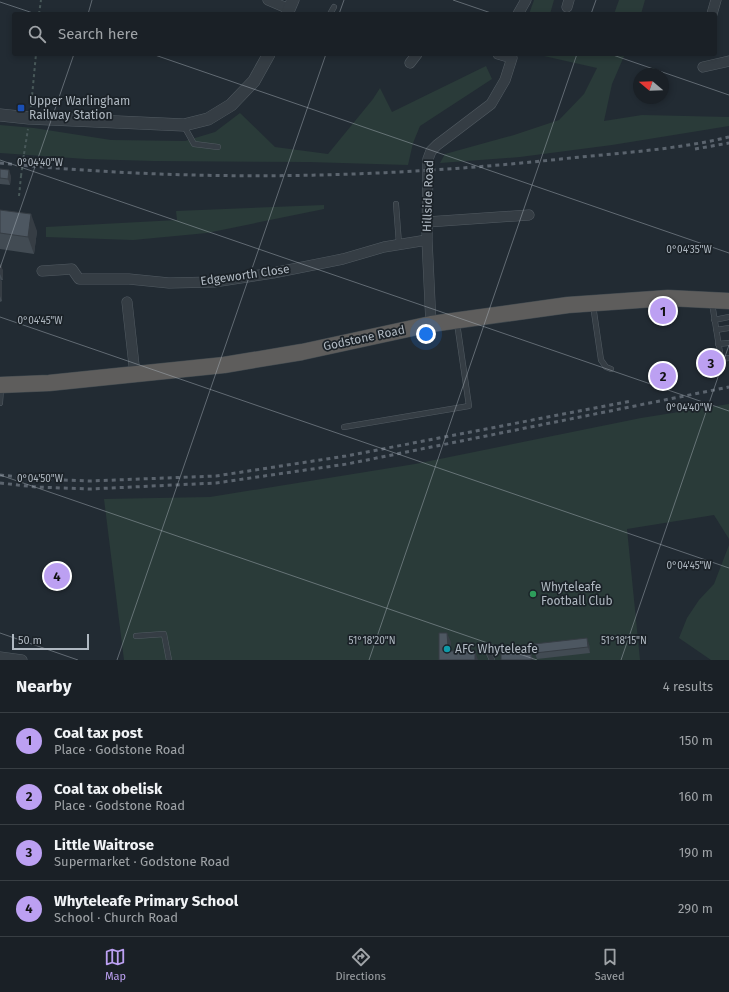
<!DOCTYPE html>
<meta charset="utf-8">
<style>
body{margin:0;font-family:"Fira Sans",sans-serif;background:#272d32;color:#f1f3f6}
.compass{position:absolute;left:633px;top:68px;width:36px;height:36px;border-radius:50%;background:#1a2026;box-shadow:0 2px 6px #0003;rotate:289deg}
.scale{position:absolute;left:12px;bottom:10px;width:77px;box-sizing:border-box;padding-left:4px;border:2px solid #afb8c1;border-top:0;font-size:11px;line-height:14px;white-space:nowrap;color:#afb8c1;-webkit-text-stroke:3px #1b2228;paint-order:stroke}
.you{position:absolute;left:426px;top:334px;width:14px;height:14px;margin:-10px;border:3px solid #fff;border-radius:50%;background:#1a73e8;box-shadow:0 0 0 6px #1a73e833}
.badge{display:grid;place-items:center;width:26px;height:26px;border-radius:50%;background:#bca0f2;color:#111;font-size:13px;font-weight:700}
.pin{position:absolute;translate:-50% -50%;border:2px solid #fff;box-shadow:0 1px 4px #0006}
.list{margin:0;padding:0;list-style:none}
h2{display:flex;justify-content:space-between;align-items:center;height:52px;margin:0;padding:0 16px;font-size:17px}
h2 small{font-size:13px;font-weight:400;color:#9fa3a7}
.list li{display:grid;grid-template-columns:26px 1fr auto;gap:12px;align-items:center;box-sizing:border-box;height:56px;padding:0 16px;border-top:1px solid #383e43}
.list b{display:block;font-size:15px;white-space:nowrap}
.list p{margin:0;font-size:13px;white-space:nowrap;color:#9fa3a7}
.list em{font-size:13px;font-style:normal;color:#9fa3a7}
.icon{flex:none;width:22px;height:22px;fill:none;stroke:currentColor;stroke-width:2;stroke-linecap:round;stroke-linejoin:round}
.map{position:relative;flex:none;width:729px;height:660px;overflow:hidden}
.search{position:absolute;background:#1a2026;box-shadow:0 2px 6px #0003;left:12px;right:12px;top:12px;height:44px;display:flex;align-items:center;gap:10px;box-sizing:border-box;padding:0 14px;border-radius:4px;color:#9fa3a7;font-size:15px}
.sheet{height:276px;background:#1a2026}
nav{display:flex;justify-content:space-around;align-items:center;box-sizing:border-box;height:56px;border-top:1px solid #383e43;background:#1a2026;font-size:11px;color:#9fa3a7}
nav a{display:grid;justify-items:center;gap:2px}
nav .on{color:#bca0f2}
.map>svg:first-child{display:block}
.green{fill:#2a3b39}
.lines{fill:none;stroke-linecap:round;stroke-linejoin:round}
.service-casing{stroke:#525b62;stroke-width:6}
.minor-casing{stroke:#525b62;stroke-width:11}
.tertiary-casing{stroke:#525b62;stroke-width:13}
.trunk-casing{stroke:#3f484e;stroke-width:17}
.path{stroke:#485859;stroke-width:2;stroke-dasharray:3 3;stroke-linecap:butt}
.service{stroke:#353d44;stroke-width:5}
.minor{stroke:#353d44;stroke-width:10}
.tertiary{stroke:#353d44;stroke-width:12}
.trunk{stroke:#5e5d5c;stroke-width:16}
.rail{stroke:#5b646e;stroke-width:3;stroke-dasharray:4 4;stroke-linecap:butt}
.path-bridge{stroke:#485859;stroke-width:2;stroke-dasharray:3 3;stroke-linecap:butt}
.wall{fill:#424b53}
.shaded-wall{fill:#363d44}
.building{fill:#4d5761;stroke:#363d44}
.ticks{fill:none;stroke:#afb8c1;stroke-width:1;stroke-opacity:0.45}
.transit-dot{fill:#1a4fb4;stroke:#1b2228;stroke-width:1.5}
.leisure-dot{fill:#2e9e5b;stroke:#1b2228;stroke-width:1.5}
.culture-dot{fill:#0f9aa8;stroke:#1b2228;stroke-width:1.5}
.labels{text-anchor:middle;stroke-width:3.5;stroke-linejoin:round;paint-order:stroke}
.poi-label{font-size:12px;fill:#afb8c1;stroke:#1b2228;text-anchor:start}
.street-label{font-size:12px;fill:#afb8c1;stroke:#1b2228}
.ticks-label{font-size:10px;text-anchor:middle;fill:#afb8c1;stroke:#1b2228;stroke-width:3.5;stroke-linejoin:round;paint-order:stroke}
</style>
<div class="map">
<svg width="729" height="660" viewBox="0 0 729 660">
<rect width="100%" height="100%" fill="#222b33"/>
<path class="green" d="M534,0H554L550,14H529Z
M619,0H645L641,14H614Z
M535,54H625L612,84L604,121L642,115L729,117V126L612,145L520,157L440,163L445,154L514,135L559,120L584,94L597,68Z
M486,66L492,79L420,126L413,143L408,165L309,162L153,161L86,159L0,153V125L34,128L111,140L185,141L215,132L240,113L275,147L328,154L373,99L380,88L392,112Z
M324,205V209L207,233L133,240L46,237V227L177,220L176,211Z
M729,404V539L714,515L627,529L640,660H124L104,499L210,497L415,464L641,418Z
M729,545V660H711L679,638L687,618L699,600L714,584Z"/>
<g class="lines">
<defs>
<path id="service" d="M330,14L334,7
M184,126L194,144L218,147
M396,204L399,244
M712,303L721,359L729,358
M593,305L601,360L606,367L611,369
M714,320L729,317
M716,330L729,328
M718,344L729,343
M0,403L1,388
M344,427L469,406L457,323
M136,636L164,634L169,660
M488,651L492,660"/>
<path id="minor" d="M268,0L289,9
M567,7L569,0
M518,14L526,0
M712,14L716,0
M498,54L512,58
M410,63L417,54
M703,67L729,61
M427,222L529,215
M42,271L72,269L79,279H129L169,283L214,282L273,273L343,259L384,247L427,240
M127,302L135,374
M431,324L427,240L428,159L431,151L437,145L491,104L505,80L512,58L511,54
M0,657L22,660"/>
<path id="tertiary" d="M287,14L293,0
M0,115L29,118L184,125L208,119L231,105L254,81L269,54"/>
<path id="trunk" d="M0,385L49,383L224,365L302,352L431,324L568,305L668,298L729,301"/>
</defs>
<use href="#service" class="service-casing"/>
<use href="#minor" class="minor-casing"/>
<use href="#tertiary" class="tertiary-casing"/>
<use href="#trunk" class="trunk-casing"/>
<path class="path" d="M39,14L41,0
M31,107L36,54
M24,154L28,129
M19,196L21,176"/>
<use href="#service" class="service"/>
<use href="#minor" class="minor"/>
<use href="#tertiary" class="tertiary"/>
<use href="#trunk" class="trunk"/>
<path class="rail" d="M695,149L729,143
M0,163C186,182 375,179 561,159C617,153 675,150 729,137
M0,475L37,479L90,481L216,476L346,456L631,401
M0,483L36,487L90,489L216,483L347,464L729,387"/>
<path class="path-bridge" d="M21,176L24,154"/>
</g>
<path class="wall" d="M0,169L11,176L10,185L0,184Z
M0,210L37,231L34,254L0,249Z
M0,264L3,271V280H1L2,282V301L0,302Z
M589,644L590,653L537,659L535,653Z"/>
<path class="shaded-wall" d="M9,170L11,176L10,185L8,179Z
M31,214L37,231L34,254L28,237Z
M1,265L3,271V280L0,274Z
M0,278L2,282V301L0,296Z
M447,633L451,642V655L448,647Z
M587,638L589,644L590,653L588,647Z
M516,647L519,653V660L516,654Z
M475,651L478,660H475Z
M531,654L534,660H531Z"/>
<path class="building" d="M0,169L9,170L8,179L0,178Z
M0,210L31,214L28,237L0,233Z
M0,264L1,265L0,274Z
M439,633H447L448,647H451V651H475V660H439Z
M587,638L588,647L535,653L534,644Z
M501,647H516V654H531V660H501Z"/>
<path class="ticks" d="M453,0L494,14M0,2L36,14M88,14L92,0M339,14L344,0M591,14L596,0M152,54L729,253M610,54L729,95M0,160L729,411M0,268L74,54M0,317L729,568M0,475L537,660M0,633L78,660M117,660L326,54M369,660L577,54M621,660L729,345"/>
<rect class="transit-dot" x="17" y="104" width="8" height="8" rx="2"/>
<circle class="leisure-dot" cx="533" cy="594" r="4"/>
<circle class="culture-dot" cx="447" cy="649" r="4"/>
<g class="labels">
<g class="poi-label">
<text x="29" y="105">Upper Warlingham<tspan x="29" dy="14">Railway Station</tspan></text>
<text x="541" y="591">Whyteleafe<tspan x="541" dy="14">Football Club</tspan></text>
<text x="455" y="653">AFC Whyteleafe</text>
</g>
<g class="street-label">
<text transform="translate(428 196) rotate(-88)" y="4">Hillside Road</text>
<text transform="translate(245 275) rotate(-8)" y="4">Edgeworth Close</text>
<text transform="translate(364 338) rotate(-12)" y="4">Godstone Road</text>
</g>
</g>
<g class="ticks-label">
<text x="40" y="166">0°04'40"W</text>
<text x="689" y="253">0°04'35"W</text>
<text x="40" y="324">0°04'45"W</text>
<text x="689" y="411">0°04'40"W</text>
<text x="40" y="482">0°04'50"W</text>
<text x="689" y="569">0°04'45"W</text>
<text x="372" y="644">51°18'20"N</text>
<text x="624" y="644">51°18'15"N</text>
</g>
</svg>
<svg class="compass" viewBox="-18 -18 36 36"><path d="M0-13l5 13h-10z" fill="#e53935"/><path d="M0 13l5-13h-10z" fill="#9fa3a7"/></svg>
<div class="scale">50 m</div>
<div class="you"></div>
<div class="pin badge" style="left:663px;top:311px">1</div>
<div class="pin badge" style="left:663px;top:376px">2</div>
<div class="pin badge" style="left:711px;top:363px">3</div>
<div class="pin badge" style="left:57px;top:576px">4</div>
<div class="search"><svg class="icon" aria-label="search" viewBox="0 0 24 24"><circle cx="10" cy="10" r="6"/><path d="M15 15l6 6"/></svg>Search here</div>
</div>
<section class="sheet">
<h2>Nearby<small>4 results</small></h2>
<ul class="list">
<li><span class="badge">1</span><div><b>Coal tax post</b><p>Place · Godstone Road</p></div><em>150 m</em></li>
<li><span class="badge">2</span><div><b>Coal tax obelisk</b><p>Place · Godstone Road</p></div><em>160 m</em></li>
<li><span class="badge">3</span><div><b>Little Waitrose</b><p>Supermarket · Godstone Road</p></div><em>190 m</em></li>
<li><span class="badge">4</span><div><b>Whyteleafe Primary School</b><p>School · Church Road</p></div><em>290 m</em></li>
</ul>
</section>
<nav>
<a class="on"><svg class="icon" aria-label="map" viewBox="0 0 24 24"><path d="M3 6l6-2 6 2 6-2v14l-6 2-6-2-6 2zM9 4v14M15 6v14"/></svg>Map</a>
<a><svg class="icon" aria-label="directions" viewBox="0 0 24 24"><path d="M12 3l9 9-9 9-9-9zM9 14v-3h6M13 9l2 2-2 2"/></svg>Directions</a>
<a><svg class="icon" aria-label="saved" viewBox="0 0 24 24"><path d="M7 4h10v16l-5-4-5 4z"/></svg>Saved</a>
</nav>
